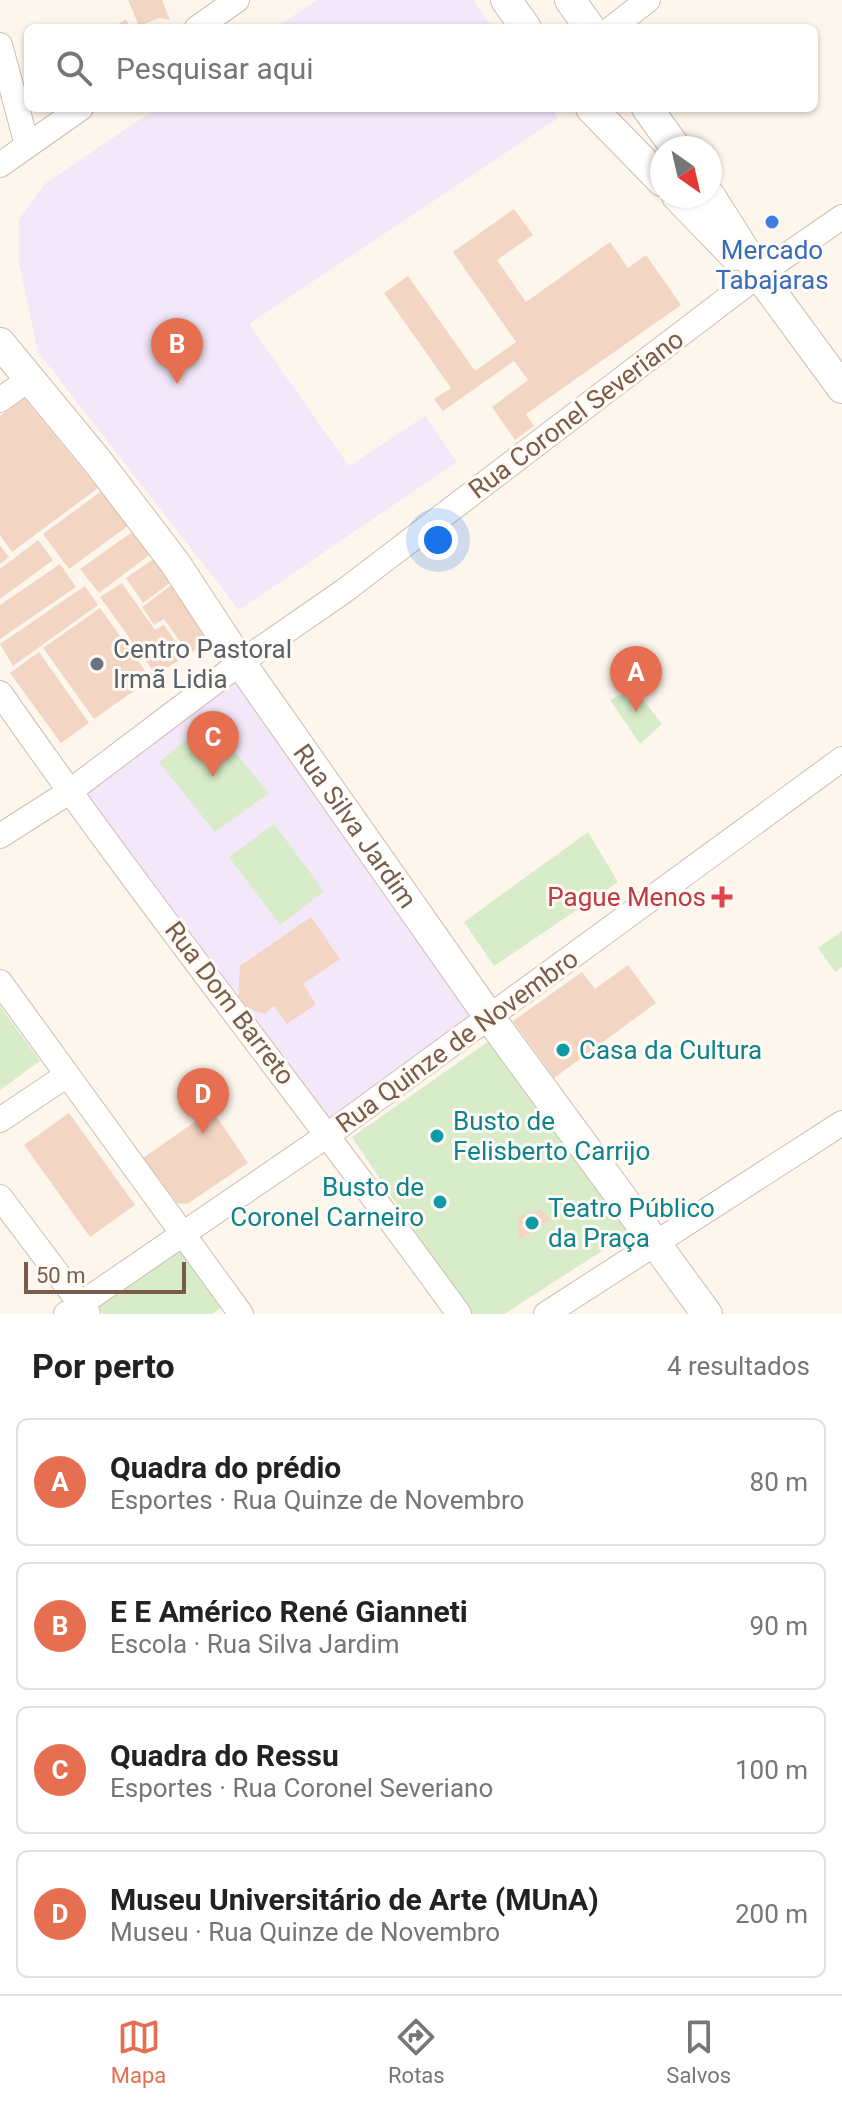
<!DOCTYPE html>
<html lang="pt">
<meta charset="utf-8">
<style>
body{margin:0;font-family:Roboto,sans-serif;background:#f6f6f6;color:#222}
.compass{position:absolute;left:650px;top:136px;width:72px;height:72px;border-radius:50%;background:#fff;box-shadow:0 2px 6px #0004;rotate:146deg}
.scale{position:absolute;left:24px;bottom:20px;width:162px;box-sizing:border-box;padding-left:8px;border:4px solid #7a5c4d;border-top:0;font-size:22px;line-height:28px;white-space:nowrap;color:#7a5c4d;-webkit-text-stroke:6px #fffaf3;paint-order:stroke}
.you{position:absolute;left:438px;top:540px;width:28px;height:28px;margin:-20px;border:6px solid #fff;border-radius:50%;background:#1a73e8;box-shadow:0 0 0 12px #1a73e833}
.badge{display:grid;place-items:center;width:52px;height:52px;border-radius:50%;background:#e76f51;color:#fff;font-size:26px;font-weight:700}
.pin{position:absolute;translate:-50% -66px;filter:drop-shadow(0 2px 4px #0008)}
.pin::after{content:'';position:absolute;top:42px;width:28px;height:24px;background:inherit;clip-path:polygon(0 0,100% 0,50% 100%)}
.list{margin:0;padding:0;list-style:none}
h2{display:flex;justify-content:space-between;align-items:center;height:104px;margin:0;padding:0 32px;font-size:34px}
h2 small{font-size:26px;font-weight:400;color:#767676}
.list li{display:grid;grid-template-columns:52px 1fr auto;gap:24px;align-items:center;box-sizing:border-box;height:128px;margin:0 16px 16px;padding:0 16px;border:2px solid #e0e0e0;border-radius:12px}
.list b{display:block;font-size:30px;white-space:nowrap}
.list p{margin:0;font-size:26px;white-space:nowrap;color:#767676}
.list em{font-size:26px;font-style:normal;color:#767676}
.icon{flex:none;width:44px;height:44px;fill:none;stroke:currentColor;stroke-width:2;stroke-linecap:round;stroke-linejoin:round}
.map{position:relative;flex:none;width:842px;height:1314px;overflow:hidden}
.search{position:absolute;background:#fff;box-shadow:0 2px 6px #0004;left:24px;right:24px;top:24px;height:88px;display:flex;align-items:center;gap:20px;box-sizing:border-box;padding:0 28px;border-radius:12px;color:#767676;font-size:30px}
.sheet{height:680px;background:#fff}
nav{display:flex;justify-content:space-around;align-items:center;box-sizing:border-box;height:112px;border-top:2px solid #e0e0e0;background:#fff;font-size:22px;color:#767676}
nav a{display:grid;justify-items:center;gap:4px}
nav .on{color:#e76f51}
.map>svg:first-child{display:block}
.education{fill:#f3e8fa}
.green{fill:#d8ecc9}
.building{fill:#f3d5c3}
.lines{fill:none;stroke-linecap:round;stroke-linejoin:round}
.minor-casing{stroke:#d1beb0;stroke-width:26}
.tertiary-casing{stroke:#d1beb0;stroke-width:32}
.minor{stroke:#fff;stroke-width:24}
.tertiary{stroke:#fff;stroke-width:30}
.shop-dot{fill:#3f7fe0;stroke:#fffaf3;stroke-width:3}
.worship-dot{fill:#6b7280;stroke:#fffaf3;stroke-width:3}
.health-dot{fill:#e0444e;stroke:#fffaf3;stroke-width:3}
.culture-dot{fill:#0f9aa8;stroke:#fffaf3;stroke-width:3}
.labels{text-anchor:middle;stroke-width:6;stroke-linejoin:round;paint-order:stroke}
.shop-label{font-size:26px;fill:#366cbe;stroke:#fffaf3}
.street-label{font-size:26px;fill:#7a5c4d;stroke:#fffaf3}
.worship-label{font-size:26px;fill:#5b616d;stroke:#fffaf3;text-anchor:start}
.health-label{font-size:26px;fill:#be3a42;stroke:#fffaf3;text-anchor:end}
.culture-label{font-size:26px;fill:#0d838f;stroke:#fffaf3;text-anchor:start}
</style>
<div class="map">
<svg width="842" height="1314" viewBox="0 0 842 1314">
<rect width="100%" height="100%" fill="#fdf6ec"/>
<path class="education" d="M317,0H473L493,28H275Z
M157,108H551L558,118L249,324L349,466L425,416L457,462L239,610L38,352L19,263V219L46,183Z
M240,675L479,1014L329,1124L81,793Z"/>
<path class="green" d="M634,688L662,724L640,744L610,700Z
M209,721L269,793L215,832L159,762Z
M274,824L324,891L280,925L229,857Z
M588,832L618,882L494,966L464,922Z
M842,931V967L835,972L818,948Z
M0,1006L40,1061L0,1090Z
M489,1041L630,1233L504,1314H470L352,1137Z
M183,1243L225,1305L212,1314H103L96,1303Z"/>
<path class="building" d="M128,0H162L170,20L159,18L139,26Z
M126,19L130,28H113Z
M514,209L533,235L497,260L526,302L610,242L628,268L646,255L681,305L526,414L534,426L515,440L492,407L528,380L514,361L443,411L434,399L451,388L384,293L408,276L475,371L516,342L453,252Z
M24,398L98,488L12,552L0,535V416Z
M103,490L129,525L69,569L43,534Z
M135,530L152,553L99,593L80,569Z
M38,540L53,560L0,599V569Z
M0,545L9,557L0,564Z
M158,556L174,580L143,603L126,578Z
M60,564L76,587L0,639V605Z
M177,581L216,634L189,654L164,619L154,625L142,607Z
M122,583L155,630L164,625L185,656L156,675L100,597Z
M85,586L98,605L13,666L0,644Z
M100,608L151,679L94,719L43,648Z
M39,652L89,723L61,743L10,673Z
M311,917L340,959L303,984L316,1004L287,1024L274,1006L264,1014L238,1004L240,966Z
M628,965L656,1003L554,1078L513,1021L582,972L595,989Z
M212,1110L248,1163L187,1204L177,1203L143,1158Z
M69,1113L135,1205L90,1237L24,1145Z
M541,1209L551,1220L519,1240L517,1218Z"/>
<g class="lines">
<defs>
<path id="minor" d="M197,28L237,0
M612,28L648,0
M0,45L27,145
M0,165L81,108
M0,400L29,379
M0,693C147,904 308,1105 459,1314
M0,836L69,792L240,663L344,591L761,273L842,217
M0,982L241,1314
M0,1120L67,1075
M0,1197L88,1314
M66,1314L329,1134L842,759
M546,1314L842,1123"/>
<g id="tertiary">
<path d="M506,0L526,28"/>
<path d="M570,0L590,28"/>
<path d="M591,108L662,181"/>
<path d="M647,108L676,148"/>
<path d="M677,196L734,255"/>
<path d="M710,196L765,283L842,388"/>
<path id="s1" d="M0,343L98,462L175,563L242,665L490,1018L707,1314"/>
</g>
</defs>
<use href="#minor" class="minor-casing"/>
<use href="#tertiary" class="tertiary-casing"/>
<use href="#minor" class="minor"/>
<use href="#tertiary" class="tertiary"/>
</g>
<circle class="shop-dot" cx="772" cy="222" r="8"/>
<circle class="worship-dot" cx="97" cy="664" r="8"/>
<path class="health-dot" d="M718 885h8v8h8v8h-8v8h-8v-8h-8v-8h8z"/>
<g class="culture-dot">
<circle cx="563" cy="1050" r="8"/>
<circle cx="437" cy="1136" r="8"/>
<circle cx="440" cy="1202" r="8"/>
<circle cx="532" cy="1223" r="8"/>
</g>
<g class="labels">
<g class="shop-label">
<text x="772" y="259">Mercado<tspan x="772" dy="30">Tabajaras</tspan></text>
</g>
<g class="street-label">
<text transform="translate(576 414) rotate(-37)" y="9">Rua Coronel Severiano</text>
<text dy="9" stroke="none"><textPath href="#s1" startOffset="600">Rua Silva Jardim</textPath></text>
<text transform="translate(230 1003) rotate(53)" y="9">Rua Dom Barreto</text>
<text transform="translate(457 1041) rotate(-36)" y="9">Rua Quinze de Novembro</text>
</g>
<g class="worship-label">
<text x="113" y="658">Centro Pastoral<tspan x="113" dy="30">Irmã Lidia</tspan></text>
</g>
<g class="health-label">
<text x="706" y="906">Pague Menos</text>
</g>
<g class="culture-label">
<text x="579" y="1059">Casa da Cultura</text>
<text x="453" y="1130">Busto de<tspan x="453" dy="30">Felisberto Carrijo</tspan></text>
<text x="424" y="1196" text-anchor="end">Busto de<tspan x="424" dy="30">Coronel Carneiro</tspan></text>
<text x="548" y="1217">Teatro Público<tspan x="548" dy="30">da Praça</tspan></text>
</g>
</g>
</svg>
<svg class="compass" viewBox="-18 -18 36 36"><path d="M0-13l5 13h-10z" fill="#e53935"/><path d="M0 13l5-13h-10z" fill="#767676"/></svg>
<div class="scale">50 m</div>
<div class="you"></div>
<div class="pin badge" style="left:636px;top:712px">A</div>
<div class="pin badge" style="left:177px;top:384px">B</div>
<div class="pin badge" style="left:213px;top:777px">C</div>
<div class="pin badge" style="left:203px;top:1134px">D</div>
<div class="search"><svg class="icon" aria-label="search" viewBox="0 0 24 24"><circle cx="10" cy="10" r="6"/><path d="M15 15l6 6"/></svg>Pesquisar aqui</div>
</div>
<section class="sheet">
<h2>Por perto<small>4 resultados</small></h2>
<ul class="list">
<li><span class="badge">A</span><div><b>Quadra do prédio</b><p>Esportes · Rua Quinze de Novembro</p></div><em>80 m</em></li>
<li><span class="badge">B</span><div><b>E E Américo René Gianneti</b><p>Escola · Rua Silva Jardim</p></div><em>90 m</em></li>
<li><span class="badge">C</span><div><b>Quadra do Ressu</b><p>Esportes · Rua Coronel Severiano</p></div><em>100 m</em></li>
<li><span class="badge">D</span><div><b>Museu Universitário de Arte (MUnA)</b><p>Museu · Rua Quinze de Novembro</p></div><em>200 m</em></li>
</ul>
</section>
<nav>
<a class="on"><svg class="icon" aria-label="map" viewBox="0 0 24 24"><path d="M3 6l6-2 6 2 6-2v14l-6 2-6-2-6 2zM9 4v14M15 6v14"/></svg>Mapa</a>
<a><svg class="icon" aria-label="directions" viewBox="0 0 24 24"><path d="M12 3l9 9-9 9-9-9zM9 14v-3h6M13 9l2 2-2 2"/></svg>Rotas</a>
<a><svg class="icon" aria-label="saved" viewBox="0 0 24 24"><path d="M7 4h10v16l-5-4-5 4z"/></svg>Salvos</a>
</nav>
